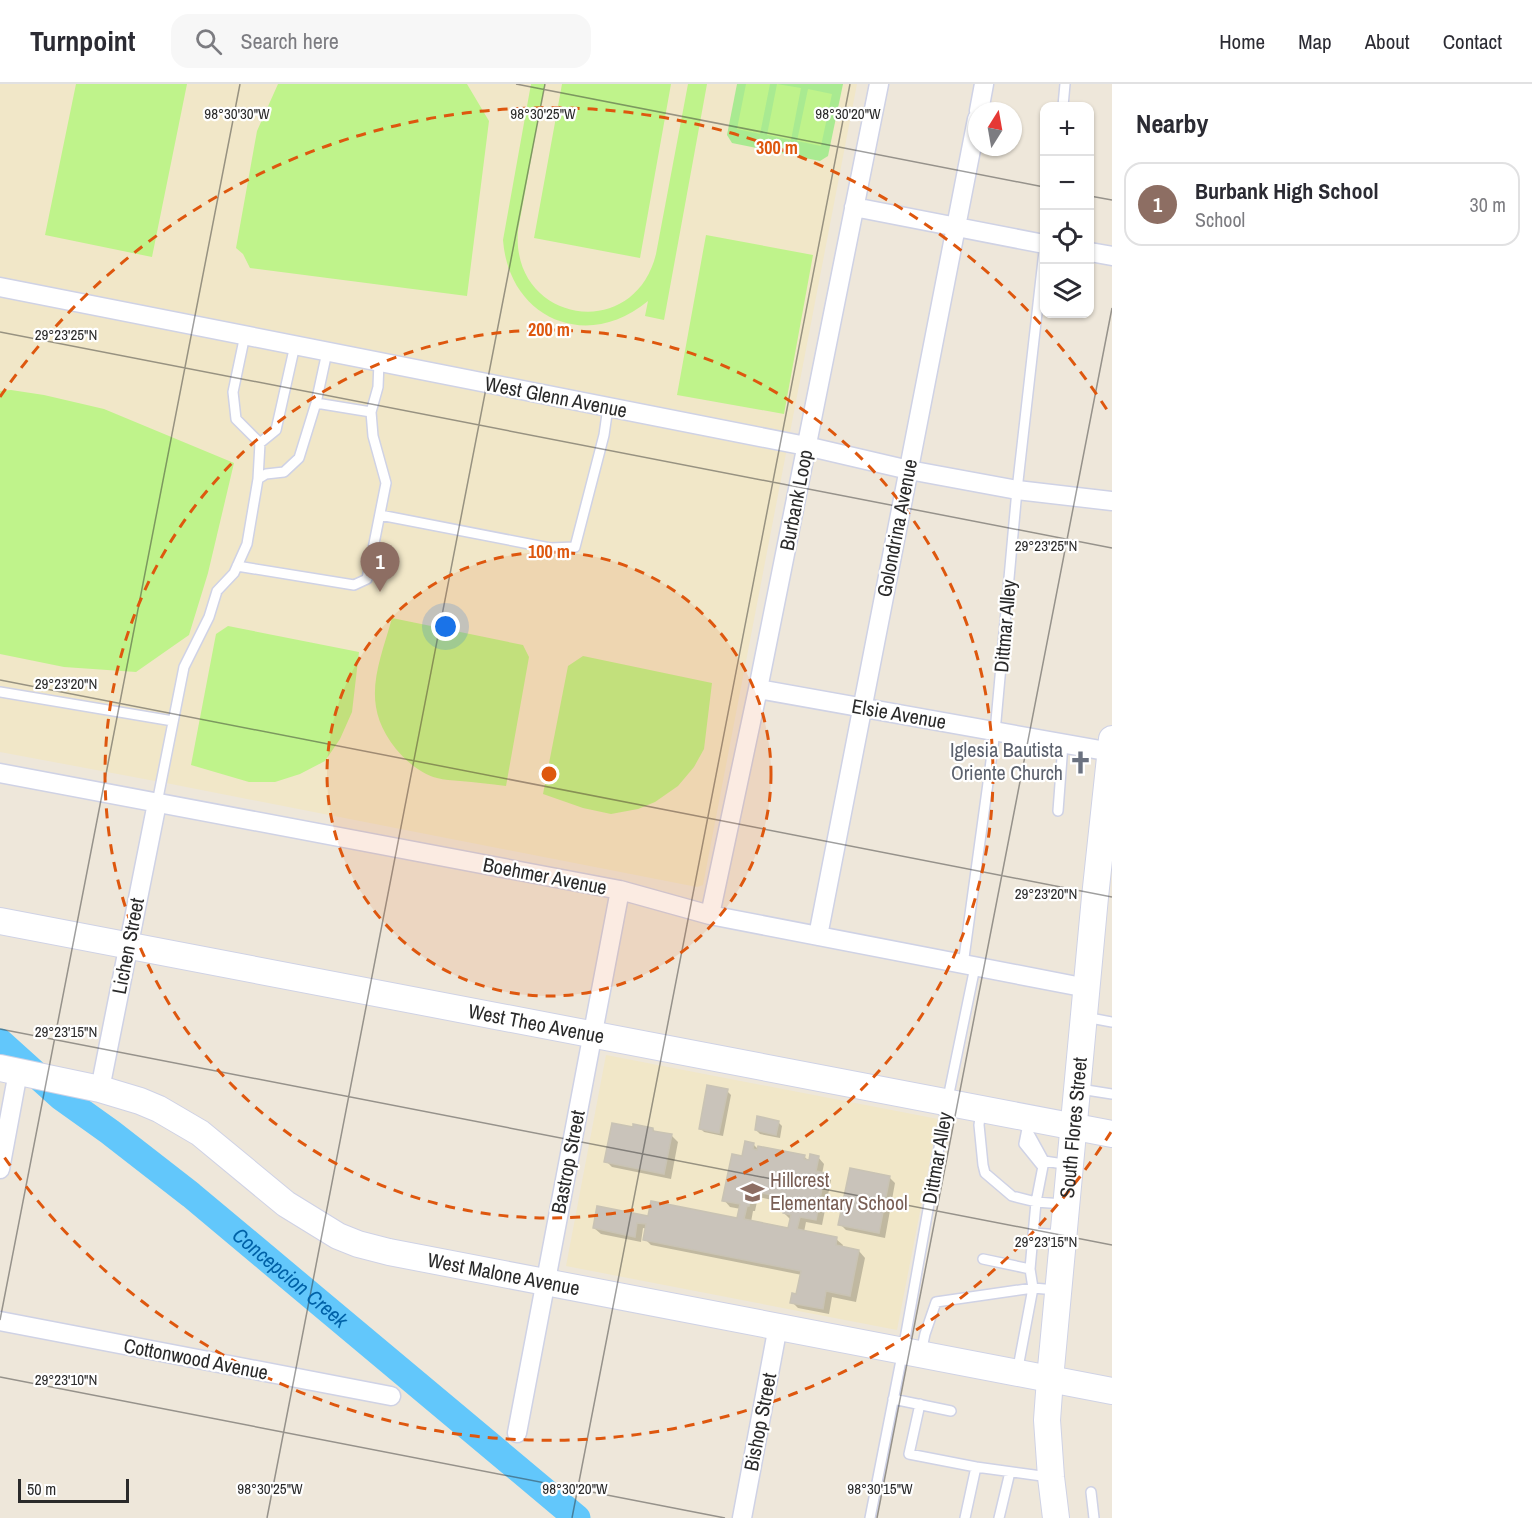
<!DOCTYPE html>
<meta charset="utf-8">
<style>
body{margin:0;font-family:"Archivo Narrow",sans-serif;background:#f7f7f7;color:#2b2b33}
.controls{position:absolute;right:18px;top:18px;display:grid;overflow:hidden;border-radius:12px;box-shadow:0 2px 4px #0004}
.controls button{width:54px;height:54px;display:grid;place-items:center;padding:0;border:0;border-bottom:2px solid #e1e1e2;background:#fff;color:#2b2b33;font:30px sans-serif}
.compass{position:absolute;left:968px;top:18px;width:54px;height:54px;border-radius:50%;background:#fff;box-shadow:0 2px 4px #0004;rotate:11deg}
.scale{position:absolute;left:18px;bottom:15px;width:111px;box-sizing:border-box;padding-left:6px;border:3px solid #2a2a2a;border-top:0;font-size:16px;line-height:21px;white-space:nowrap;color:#2a2a2a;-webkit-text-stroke:4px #fff;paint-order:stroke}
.you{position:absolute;left:446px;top:543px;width:21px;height:21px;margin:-15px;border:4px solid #fff;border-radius:50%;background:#1a73e8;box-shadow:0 0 0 9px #1a73e833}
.badge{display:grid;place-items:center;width:39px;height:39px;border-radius:50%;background:#364dff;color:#fff;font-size:20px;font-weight:700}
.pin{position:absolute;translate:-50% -50px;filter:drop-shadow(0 2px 3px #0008)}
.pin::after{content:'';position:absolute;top:32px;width:21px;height:18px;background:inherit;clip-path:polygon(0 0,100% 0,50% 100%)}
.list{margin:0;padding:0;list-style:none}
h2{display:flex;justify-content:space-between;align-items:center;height:78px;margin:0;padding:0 24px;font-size:26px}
h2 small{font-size:20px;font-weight:400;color:#7c7c81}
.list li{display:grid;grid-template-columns:39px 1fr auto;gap:18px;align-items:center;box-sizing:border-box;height:84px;margin:0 12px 12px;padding:0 12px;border:2px solid #e1e1e2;border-radius:18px}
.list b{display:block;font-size:22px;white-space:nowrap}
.list p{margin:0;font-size:20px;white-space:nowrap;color:#7c7c81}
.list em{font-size:20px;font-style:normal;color:#7c7c81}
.icon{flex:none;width:33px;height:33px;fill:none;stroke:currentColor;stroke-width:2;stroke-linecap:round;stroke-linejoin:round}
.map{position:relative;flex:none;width:1112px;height:1434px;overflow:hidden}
header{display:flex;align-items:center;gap:36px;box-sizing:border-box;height:84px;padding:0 30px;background:#fff;border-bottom:2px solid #e1e1e2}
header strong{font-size:28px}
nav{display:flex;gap:33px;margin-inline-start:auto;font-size:21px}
.search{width:420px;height:54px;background:#f7f7f7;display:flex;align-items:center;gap:15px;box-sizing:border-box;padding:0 21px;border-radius:18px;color:#7c7c81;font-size:22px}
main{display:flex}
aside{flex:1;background:#fff}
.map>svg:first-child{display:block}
.education{fill:#f1e7c8}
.green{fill:#a9ea91}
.pitch{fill:#bff38b}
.shadow{fill:#0003;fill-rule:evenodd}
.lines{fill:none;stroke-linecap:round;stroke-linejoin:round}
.river{stroke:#62c7fb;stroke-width:27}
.building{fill:#c9c3ba;stroke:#c9c3b4;stroke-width:1.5;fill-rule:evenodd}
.lane-casing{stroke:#cfd2e5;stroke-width:12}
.street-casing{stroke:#cfd2e5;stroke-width:21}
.secondary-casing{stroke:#cfd2e5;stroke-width:28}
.lane{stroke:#fff;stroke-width:9}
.street{stroke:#fff;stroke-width:18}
.secondary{stroke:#fff;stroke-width:26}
.ticks{fill:none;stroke:#2a2a2a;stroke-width:1.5;stroke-opacity:0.45}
.ring{fill:none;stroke:#de570e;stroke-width:3;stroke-dasharray:10 8}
.labels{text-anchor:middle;stroke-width:4.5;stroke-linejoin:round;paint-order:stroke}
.street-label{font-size:20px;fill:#2a2a2a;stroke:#fff}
.worship-label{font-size:20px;fill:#5b616d;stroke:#fff;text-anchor:end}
.education-label{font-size:20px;fill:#785e54;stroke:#fff;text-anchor:start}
.water-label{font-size:21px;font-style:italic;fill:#0062a8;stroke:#fff}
.ticks-label{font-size:15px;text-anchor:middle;fill:#2a2a2a;stroke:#fff;stroke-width:4.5;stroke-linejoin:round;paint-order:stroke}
.centre{fill:#de570e;stroke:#fff;stroke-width:3}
.ring-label{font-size:18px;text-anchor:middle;font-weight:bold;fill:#de570e;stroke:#fff;stroke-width:4.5;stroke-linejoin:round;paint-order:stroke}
</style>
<header>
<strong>Turnpoint</strong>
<div class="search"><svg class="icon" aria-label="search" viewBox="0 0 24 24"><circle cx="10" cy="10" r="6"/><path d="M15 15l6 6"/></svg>Search here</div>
<nav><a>Home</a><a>Map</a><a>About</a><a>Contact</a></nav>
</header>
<main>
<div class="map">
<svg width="1112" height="1434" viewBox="0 0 1112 1434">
<rect width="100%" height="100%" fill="#eee7da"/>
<path class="education" d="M0,0H857L703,801L697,803L171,700L0,668Z
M606,971L938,1035L897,1246L566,1182Z"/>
<path class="green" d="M737,0H843L828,72L820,77L732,59L727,51Z"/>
<path class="pitch" d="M76,0H187L152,173L45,151Z
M278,0H467L489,37L467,212L250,184L243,170L236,164L257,47Z
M531,0H545L518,146C510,239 634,260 656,170L688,0H707L664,236L645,232L648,217C587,268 509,235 503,156Z
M562,0H671L640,174L534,154Z
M746,0H770L760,50L737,45Z
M777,0L801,4L791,56L767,51Z
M808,5L832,10L821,62L797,57Z
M706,151L813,171L784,330L677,311Z
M11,306L44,311L104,325L234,379L208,489L189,551L136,588L64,583L0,570V307Z
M392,534L523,561L529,573L506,702C490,700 475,698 460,697C452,696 444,696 437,694C421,690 406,677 396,665C360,620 378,584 392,534Z
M228,542L359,568L352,628L340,655L325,677L300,690L275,698H249L191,681L216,550Z
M583,572L712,599L704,665L694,683L678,702L655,718L638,725L611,730L583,724L543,710L568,582Z"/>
<path class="shadow" d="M727,1007L731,1011L723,1052L704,1048L700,1044Z
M778,1038L782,1042L780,1054L760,1050L756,1046Z
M634,1044L653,1045L656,1049L672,1052L678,1058L671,1095L612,1083L606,1077Z
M753,1060L759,1066L804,1072L810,1079L818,1073L824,1080L822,1090L831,1096L822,1141L806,1138L804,1148L836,1155L843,1161L842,1164L859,1167L865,1174L856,1218L832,1213L829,1230L798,1224L792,1218L797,1212L802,1191L651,1161L645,1155L647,1145L643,1144L641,1158L601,1150L594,1144L649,1134L739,1136L741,1125L730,1123L724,1116L743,1074ZM758,1113L786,1119L784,1129L791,1136L790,1145L751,1138L753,1127H755Z
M889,1093L895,1099L885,1154L846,1146L840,1140Z"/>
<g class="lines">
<path class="river" id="s1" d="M0,958L61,1013L110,1048L191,1111L577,1434"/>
</g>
<path class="building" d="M707,1001L728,1005L719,1049L699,1045Z
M757,1032L779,1037L776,1051L755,1046Z
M612,1039L633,1043V1040L653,1044V1047L672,1050L664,1090L604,1078Z
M745,1057L754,1059L753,1065L757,1066L758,1062L805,1071L804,1075L809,1076L810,1070L819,1072L816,1087L825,1089L816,1136L800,1133L797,1145L837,1153L836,1161L859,1166L850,1212L826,1207L823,1225L790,1219L792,1209L796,1210L801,1187L643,1156L646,1140L637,1139L635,1153L593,1144L597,1122L648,1132L651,1117L737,1134L740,1120L722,1117L732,1070L742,1072ZM752,1107L786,1114L783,1129L791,1131L788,1144L744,1135L747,1122H749Z
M850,1084L890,1092L879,1149L838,1141Z"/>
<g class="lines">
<defs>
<path id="lane" d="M1063,22L1065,0
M245,251L233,308L236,335L260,359
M316,319L371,328L378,303L379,278
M258,395L260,359L276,346L295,261
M380,431L550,464L575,463L604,351L608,323
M237,482L354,501L367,495L386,399L373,352L371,328
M0,608L173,637
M157,719L184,583L209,533L217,507L234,489L247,460L258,395L266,390L284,388L299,374L316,319L327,268
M1058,727L1063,660
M963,881L995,648L1017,406L1044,167
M1085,933L1112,938
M1080,1005L1112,1010
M981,1026L979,1041L983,1081L985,1089L1012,1112L1036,1118L1063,1120
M1022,1037L1044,1077
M1027,1045L1024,1060L1041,1081
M1033,1149L1061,1151
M983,1175L1030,1185L1033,1204L1017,1289
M1030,1185L1036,1118L1044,1077L1070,1081
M921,1269L925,1250L936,1218L1033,1204L1056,1206
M893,1315L951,1327
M920,1320L909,1370L976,1383L1049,1393
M1091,1408L1094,1434
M870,1434L903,1266L947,1019L975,883
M965,1434L976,1383
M999,1434L1010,1388"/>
<path id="street" d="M979,27L984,0
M854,123L1044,160
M1090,168L1112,172
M0,203L806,362L909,386L1017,406L1112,417
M758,605L1111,668
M0,689L620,806L710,831L1087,904
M710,831L758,605L879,0
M818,852L977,35
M100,1005L157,719
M0,1085L18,988
M0,1237L391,1312
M517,1349L620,806
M742,1434L778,1242"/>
<g id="secondary">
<path id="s2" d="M0,837L1112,1050"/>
<path id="s3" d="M0,984L100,1005L140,1017L159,1025L200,1049L286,1120L338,1152L358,1160L389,1168L1112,1307"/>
<path id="s4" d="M1056,1434L1051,1393L1047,1336L1050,1295L1095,813L1112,655"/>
</g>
</defs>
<use href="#lane" class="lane-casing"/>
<use href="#street" class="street-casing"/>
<use href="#secondary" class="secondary-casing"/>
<use href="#lane" class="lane"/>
<use href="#street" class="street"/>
<use href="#secondary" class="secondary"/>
</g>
<path class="ticks" d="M516,0L1044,103M1090,112L1112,116M0,248L1112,464M0,596L1112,813M0,945L1112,1161M0,1236L240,0M0,1293L725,1434M267,1434L545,0M572,1434L850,0M877,1434L1112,224"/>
<circle cx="549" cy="690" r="222" fill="#de570e" fill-opacity=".12"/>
<g class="ring">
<circle cx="549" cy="690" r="222"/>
<circle cx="549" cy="690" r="444"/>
<path d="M1111 1048A666 666 0 0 1 0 1067M0 313A666 666 0 0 1 1111 332"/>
</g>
<defs>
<symbol id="church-bare" viewBox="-9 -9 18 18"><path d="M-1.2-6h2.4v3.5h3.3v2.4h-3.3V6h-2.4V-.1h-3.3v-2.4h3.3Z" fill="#6b7280" stroke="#fff" stroke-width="2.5" paint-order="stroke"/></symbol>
<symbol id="school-bare" viewBox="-9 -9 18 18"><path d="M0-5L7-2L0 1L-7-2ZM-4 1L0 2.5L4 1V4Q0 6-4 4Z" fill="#8d6e63" stroke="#fff" stroke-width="2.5" paint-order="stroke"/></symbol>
</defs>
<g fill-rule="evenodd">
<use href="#church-bare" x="1064" y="662" width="33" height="33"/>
<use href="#school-bare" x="736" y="1092" width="33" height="33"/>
</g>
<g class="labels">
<g class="street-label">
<text transform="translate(556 313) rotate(11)" y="7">West Glenn Avenue</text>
<text transform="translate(796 416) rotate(-79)" y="7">Burbank Loop</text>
<text transform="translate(897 444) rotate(-79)" y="7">Golondrina Avenue</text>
<text transform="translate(1005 542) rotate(-85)" y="7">Dittmar Alley</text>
<text transform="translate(899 630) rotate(10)" y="7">Elsie Avenue</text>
<text transform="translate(545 792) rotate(11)" y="7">Boehmer Avenue</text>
<text transform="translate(128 862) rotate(-79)" y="7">Lichen Street</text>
<text dy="7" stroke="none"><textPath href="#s2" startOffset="546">West Theo Avenue</textPath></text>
<text dy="7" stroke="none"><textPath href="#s4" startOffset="392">South Flores Street</textPath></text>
<text transform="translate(937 1074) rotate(-80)" y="7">Dittmar Alley</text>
<text transform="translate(568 1078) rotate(-79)" y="7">Bastrop Street</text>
<text dy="7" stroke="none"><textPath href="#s3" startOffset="555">West Malone Avenue</textPath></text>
<text transform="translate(196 1275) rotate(11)" y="7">Cottonwood Avenue</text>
<text transform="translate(760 1338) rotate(-79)" y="7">Bishop Street</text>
</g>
<g class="worship-label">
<text x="1063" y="673">Iglesia Bautista<tspan x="1063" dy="23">Oriente Church</tspan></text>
</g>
<g class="education-label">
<text x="770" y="1103">Hillcrest<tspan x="770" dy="23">Elementary School</tspan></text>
</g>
<g class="water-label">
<text dy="7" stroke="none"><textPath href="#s1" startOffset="374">Concepcion Creek</textPath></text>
</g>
</g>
<g class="ticks-label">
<text x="237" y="35">98°30'30"W</text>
<text x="543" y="35">98°30'25"W</text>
<text x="848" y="35">98°30'20"W</text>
<text x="66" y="256">29°23'25"N</text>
<text x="1046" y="467">29°23'25"N</text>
<text x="66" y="605">29°23'20"N</text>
<text x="1046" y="815">29°23'20"N</text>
<text x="66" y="953">29°23'15"N</text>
<text x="1046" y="1163">29°23'15"N</text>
<text x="66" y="1301">29°23'10"N</text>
<text x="270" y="1410">98°30'25"W</text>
<text x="575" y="1410">98°30'20"W</text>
<text x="880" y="1410">98°30'15"W</text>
</g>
<circle cx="549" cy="690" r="9" class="centre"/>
<g class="ring-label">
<text x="777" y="70">300 m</text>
<text x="549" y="252">200 m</text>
<text x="549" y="474">100 m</text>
</g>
</svg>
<div class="controls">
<button>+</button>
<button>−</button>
<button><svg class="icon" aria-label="locate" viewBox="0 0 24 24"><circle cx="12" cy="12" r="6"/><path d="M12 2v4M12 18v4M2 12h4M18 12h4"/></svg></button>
<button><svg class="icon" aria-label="layers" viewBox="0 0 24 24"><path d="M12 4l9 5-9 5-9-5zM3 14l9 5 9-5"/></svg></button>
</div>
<svg class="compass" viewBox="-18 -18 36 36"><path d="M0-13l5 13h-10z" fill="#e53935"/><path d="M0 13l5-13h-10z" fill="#7c7c81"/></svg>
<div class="scale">50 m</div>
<div class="you"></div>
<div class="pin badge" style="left:380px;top:508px;background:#8d6e63">1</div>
</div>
<aside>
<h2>Nearby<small></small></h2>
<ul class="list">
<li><span class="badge" style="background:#8d6e63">1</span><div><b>Burbank High School</b><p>School</p></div><em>30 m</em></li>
</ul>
</aside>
</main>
